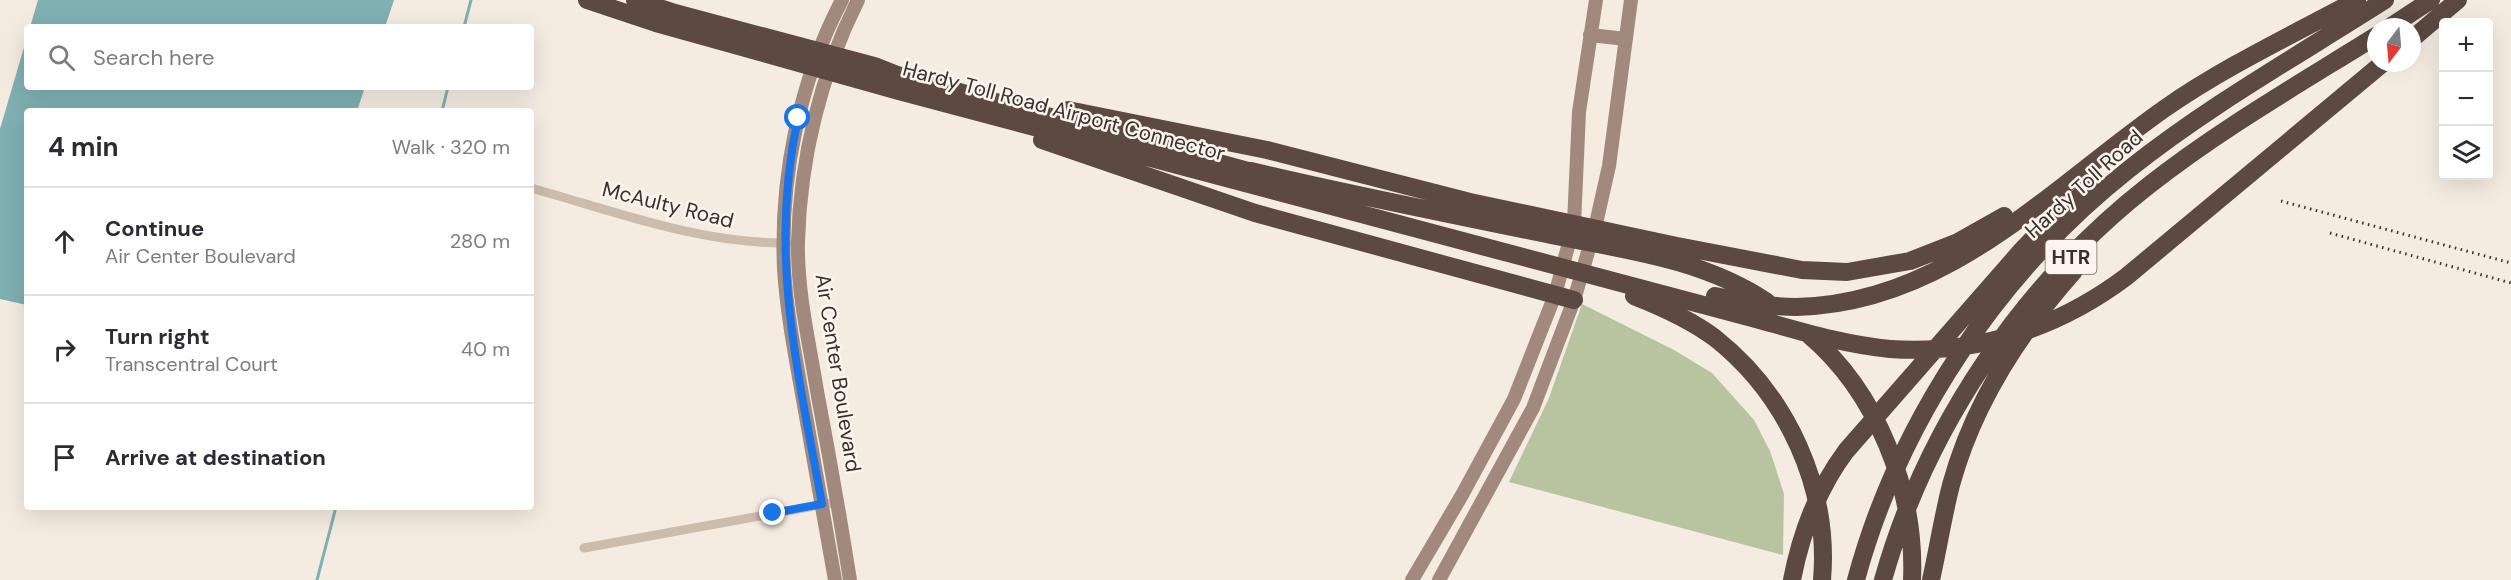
<!DOCTYPE html>
<meta charset="utf-8">
<style>
body{margin:0;font-family:"DM Sans",sans-serif;background:#f2f2f3;color:#2b2b33}
.controls{position:absolute;right:18px;top:18px;display:grid;overflow:hidden;border-radius:6px;box-shadow:0 6px 24px #0002}
.controls button{width:54px;height:54px;display:grid;place-items:center;padding:0;border:0;border-bottom:2px solid #e1e1e2;background:#fff;color:#2b2b33;font:30px sans-serif}
.compass{position:absolute;left:2367px;top:18px;width:54px;height:54px;border-radius:50%;background:#fff;box-shadow:0 6px 24px #0002;rotate:196deg}
.stop{position:absolute;width:18px;height:18px;margin:-14px;border:4px solid #1a73e8;border-radius:50%;background:#fff}
.stop.end{background:#1a73e8;border-color:#fff;box-shadow:0 2px 6px #0008}
.list{margin:0;padding:0;list-style:none}
h2{display:flex;justify-content:space-between;align-items:center;height:78px;margin:0;padding:0 24px;font-size:26px}
h2 small{font-size:20px;font-weight:400;color:#7c7c81}
.list li{display:grid;grid-template-columns:39px 1fr auto;gap:18px;align-items:center;box-sizing:border-box;height:108px;padding:0 24px;border-top:2px solid #e1e1e2}
.list b{display:block;font-size:22px;white-space:nowrap}
.list p{margin:0;font-size:20px;white-space:nowrap;color:#7c7c81}
.list em{font-size:20px;font-style:normal;color:#7c7c81}
.icon{flex:none;width:33px;height:33px;fill:none;stroke:currentColor;stroke-width:2;stroke-linecap:round;stroke-linejoin:round}
.map{position:relative;flex:none;width:2511px;height:580px;overflow:hidden}
.search{position:absolute;background:#fff;box-shadow:0 6px 24px #0002;left:24px;top:24px;width:510px;height:66px;display:flex;align-items:center;gap:15px;box-sizing:border-box;padding:0 21px;border-radius:6px;color:#7c7c81;font-size:22px}
.panel{position:absolute;background:#fff;box-shadow:0 6px 24px #0002;left:24px;top:108px;width:510px;height:402px;border-radius:6px}
.map>svg:first-child{display:block}
.green{fill:#b8c4a0}
.water{fill:#7fb0b2}
.lines{fill:none;stroke-linecap:round;stroke-linejoin:round}
.stream{stroke:#7fb0b2;stroke-width:3}
.street{stroke:#cdbbac;stroke-width:9}
.secondary{stroke:#a18a7d;stroke-width:14}
.highway{stroke:#5c4a42;stroke-width:18}
.rail{stroke:#3b302b;stroke-width:3;stroke-dasharray:1.5 4.5;stroke-linecap:butt}
.route{stroke:#1a73e8;stroke-width:8}
.labels{text-anchor:middle;stroke-width:5;stroke-linejoin:round;paint-order:stroke}
.shield{fill:#fbf5ee;stroke:#756b66;stroke-width:1.5}
.shield-label{font-size:20px;font-weight:bold;fill:#3b302b}
.street-label{font-size:21px;fill:#3b302b;stroke:#fbf5ee}
</style>
<div class="map">
<svg width="2511" height="580" viewBox="0 0 2511 580">
<rect width="100%" height="100%" fill="#f4ebe1"/>
<path class="green" d="M1582,304L1674,350L1712,373L1754,420L1770,451L1784,494L1783,555L1509,482L1549,398Z"/>
<path class="water" d="M38,0H394L385,27H30Z
M27,37V87H365L357,111H27V305L0,299V129Z"/>
<g class="lines">
<path class="stream" d="M464,27L471,0
M442,111L448,87
M317,580L336,507"/>
<path class="street" d="M531,188C614,211 700,244 787,243
M584,548L837,502"/>
<path class="secondary" d="M1590,35L1626,39
M835,580C825,521 814,463 804,405C796,360 787,315 784,269C780,177 799,82 842,0
M850,580C840,517 829,454 817,391C809,341 797,292 798,242C800,158 821,74 858,0
M1412,580L1462,495L1514,399L1555,295L1574,224L1579,112L1596,0
M1439,580L1533,408L1574,300L1595,228L1609,166L1631,0"/>
<path class="highway" d="M587,0L656,23L899,91L1756,319C1800,331 1845,345 1890,349C1977,355 2058,328 2126,277L2383,63
M635,0L675,13L874,66L897,75L1248,171
M2390,27L2431,0
M2412,39L2458,0
M1068,110L1267,150L1470,202L1677,246L1802,270L1847,272L1910,261L1956,243L2004,216
M1042,140L1255,213L1574,300
M1251,171C1351,195 1451,214 1551,235C1625,250 1703,259 1767,302
M1634,296C1662,307 1691,320 1715,338C1787,395 1830,488 1822,580
M1715,296C1742,302 1769,307 1796,307C1946,304 2049,190 2164,109C2224,67 2292,35 2357,0
M1808,334C1877,392 1916,491 1912,580
M1792,580C1801,533 1817,490 1846,451L2022,250L2047,224L2094,184
M1856,580C1899,421 1999,272 2128,170C2208,106 2299,55 2385,0
M1883,580C1926,427 2023,284 2148,186C2219,130 2299,84 2376,36
M1931,580C1938,549 1943,516 1951,485C1973,404 2019,333 2074,271"/>
<path class="rail" d="M2281,201L2511,263
M2330,233L2511,283"/>
</g>
<g class="lines">
<path class="route" d="M773,513L822,504C798,371 768,254 798,118"/>
</g>
<g class="labels">
<rect class="shield" x="2045.5" y="240" width="51" height="34" rx="4.5"/>
<g class="shield-label">
<text x="2071" y="264">HTR</text>
</g>
<g class="street-label">
<text transform="translate(1064 111) rotate(15)" y="7">Hardy Toll Road Airport Connector</text>
<text transform="translate(2084 184) rotate(-42)" y="7">Hardy Toll Road</text>
<text transform="translate(668 205) rotate(14)" y="7">McAulty Road</text>
<text transform="translate(838 373) rotate(81)" y="7">Air Center Boulevard</text>
</g>
</g>
</svg>
<div class="controls">
<button>+</button>
<button>−</button>
<button><svg class="icon" aria-label="layers" viewBox="0 0 24 24"><path d="M12 4l9 5-9 5-9-5zM3 14l9 5 9-5"/></svg></button>
</div>
<svg class="compass" viewBox="-18 -18 36 36"><path d="M0-13l5 13h-10z" fill="#e53935"/><path d="M0 13l5-13h-10z" fill="#7c7c81"/></svg>
<div class="stop" style="left:798px;top:118px"></div>
<div class="stop end" style="left:773px;top:513px"></div>
<div class="search"><svg class="icon" aria-label="search" viewBox="0 0 24 24"><circle cx="10" cy="10" r="6"/><path d="M15 15l6 6"/></svg>Search here</div>
<section class="panel">
<h2>4 min<small>Walk · 320 m</small></h2>
<ul class="list">
<li><svg class="icon" aria-label="ahead" viewBox="0 0 24 24"><path d="M12 20V5M6 11l6-6 6 6"/></svg><div><b>Continue</b><p>Air Center Boulevard</p></div><em>280 m</em></li>
<li><svg class="icon" aria-label="right" viewBox="0 0 24 24"><path d="M7 20v-9h11M14 6l5 5-5 5"/></svg><div><b>Turn right</b><p>Transcentral Court</p></div><em>40 m</em></li>
<li><svg class="icon" aria-label="arrive" viewBox="0 0 24 24"><path d="M6 21V4h12l-3 4 3 4H6"/></svg><div><b>Arrive at destination</b></div></li>
</ul>
</section>
</div>
